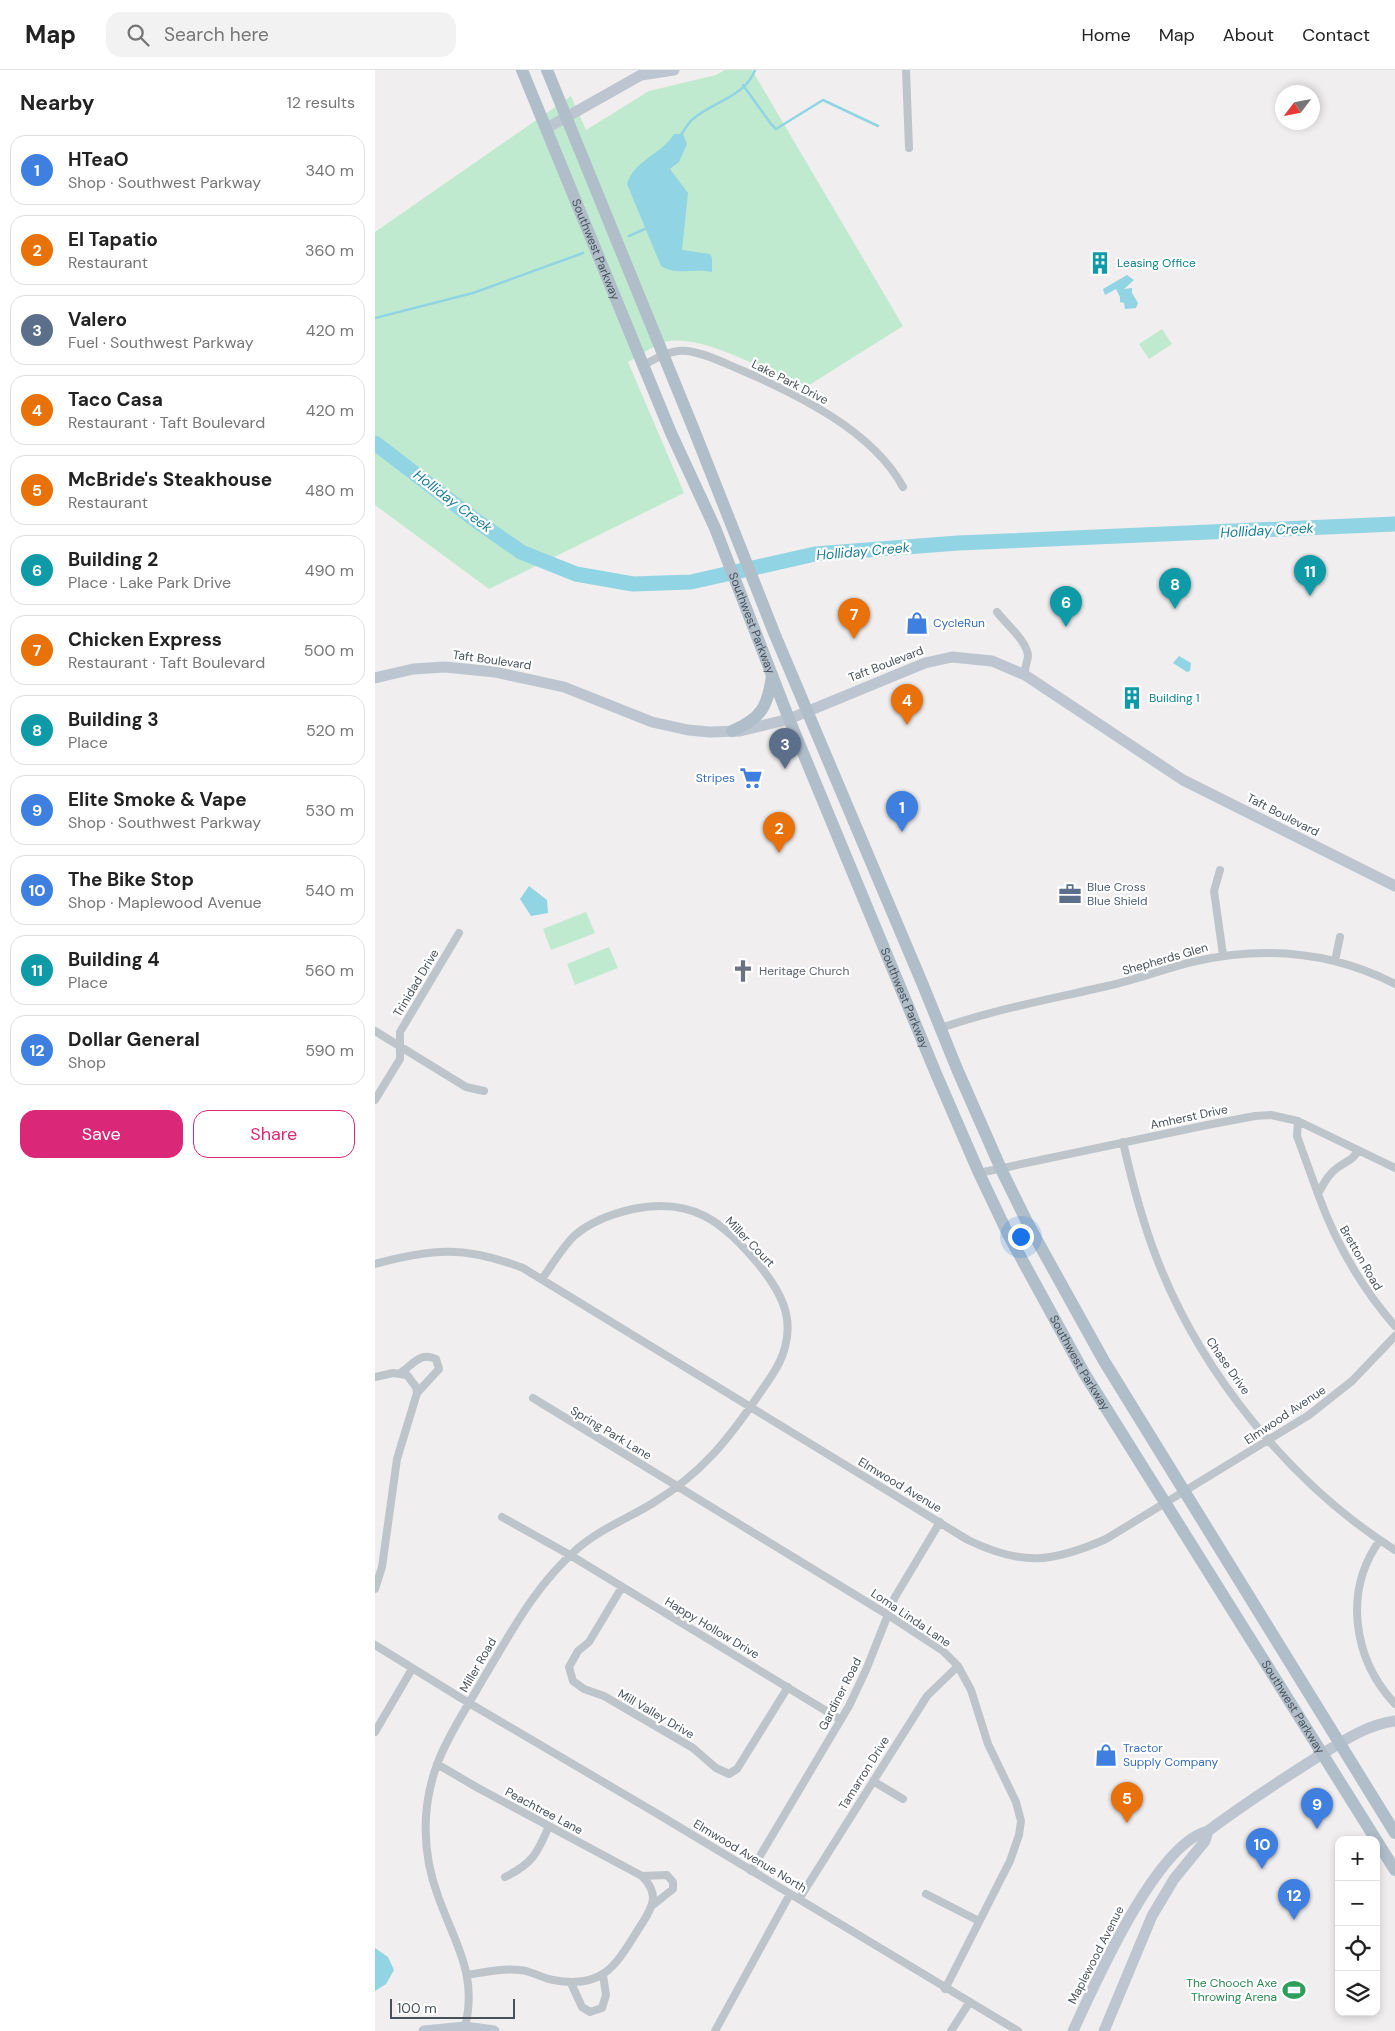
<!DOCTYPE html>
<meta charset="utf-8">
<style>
body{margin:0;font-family:"DM Sans",sans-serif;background:#f2f2f2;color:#222}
.controls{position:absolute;right:15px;bottom:15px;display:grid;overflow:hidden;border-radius:10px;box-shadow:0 2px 8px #0003}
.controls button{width:45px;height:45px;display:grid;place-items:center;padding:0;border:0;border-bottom:1px solid #e0e0e0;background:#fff;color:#222;font:25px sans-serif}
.compass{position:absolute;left:900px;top:15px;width:45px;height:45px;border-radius:50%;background:#fff;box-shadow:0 2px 8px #0003;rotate:238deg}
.scale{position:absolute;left:15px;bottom:12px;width:125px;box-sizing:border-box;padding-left:5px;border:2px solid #485159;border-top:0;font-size:14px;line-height:18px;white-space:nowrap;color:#485159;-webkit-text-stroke:4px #fff;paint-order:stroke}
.you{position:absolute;left:645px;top:1166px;width:18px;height:18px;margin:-12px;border:4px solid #fff;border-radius:50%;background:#1a73e8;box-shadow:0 0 0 8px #1a73e833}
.badge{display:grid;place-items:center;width:32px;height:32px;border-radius:50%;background:#db2777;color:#fff;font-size:16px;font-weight:700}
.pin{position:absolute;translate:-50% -41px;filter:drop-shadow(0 1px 2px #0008)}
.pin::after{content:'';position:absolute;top:26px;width:18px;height:15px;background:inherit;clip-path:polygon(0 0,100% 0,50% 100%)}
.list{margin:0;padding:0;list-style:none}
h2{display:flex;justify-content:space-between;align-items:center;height:65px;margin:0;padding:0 20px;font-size:21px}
h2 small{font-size:16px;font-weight:400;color:#767676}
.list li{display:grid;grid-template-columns:32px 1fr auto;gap:15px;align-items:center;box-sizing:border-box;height:70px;margin:0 10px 10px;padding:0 10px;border:1px solid #e0e0e0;border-radius:15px}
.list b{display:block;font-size:19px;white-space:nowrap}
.list p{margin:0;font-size:16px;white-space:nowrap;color:#767676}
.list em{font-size:16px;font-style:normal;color:#767676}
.actions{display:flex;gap:10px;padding:15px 20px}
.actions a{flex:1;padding:11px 0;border:1px solid #db2777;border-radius:15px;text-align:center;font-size:18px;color:#db2777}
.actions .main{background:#db2777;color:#fff}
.icon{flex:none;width:28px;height:28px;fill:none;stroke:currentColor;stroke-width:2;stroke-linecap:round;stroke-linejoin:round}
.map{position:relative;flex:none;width:1020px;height:1961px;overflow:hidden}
header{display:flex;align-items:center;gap:30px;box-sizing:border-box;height:70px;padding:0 25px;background:#fff;border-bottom:1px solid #e0e0e0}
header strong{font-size:24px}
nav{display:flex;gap:28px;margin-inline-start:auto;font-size:18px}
.search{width:350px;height:45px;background:#f2f2f2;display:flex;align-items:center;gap:12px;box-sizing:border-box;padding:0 18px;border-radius:15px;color:#767676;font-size:19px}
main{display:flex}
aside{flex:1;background:#fff}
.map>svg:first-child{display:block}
.green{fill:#c0eacf}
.water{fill:#91d4e3}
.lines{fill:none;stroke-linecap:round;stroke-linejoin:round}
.stream{stroke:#91d4e3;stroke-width:2.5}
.river{stroke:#91d4e3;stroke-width:15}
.street{stroke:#bdc5cb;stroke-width:8}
.secondary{stroke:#bdc6d0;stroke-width:11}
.primary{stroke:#b0beca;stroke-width:12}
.labels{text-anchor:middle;stroke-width:4.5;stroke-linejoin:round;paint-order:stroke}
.street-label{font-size:12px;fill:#485159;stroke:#fff}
.culture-label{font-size:12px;fill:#0d838f;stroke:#fff;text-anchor:start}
.shop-label{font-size:12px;fill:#366cbe;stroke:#fff;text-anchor:start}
.service-label{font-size:12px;fill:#4e5e75;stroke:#fff;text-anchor:start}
.worship-label{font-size:12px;fill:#5b616d;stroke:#fff;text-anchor:start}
.leisure-label{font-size:12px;fill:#27864d;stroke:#fff;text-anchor:end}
.water-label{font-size:14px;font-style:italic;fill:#1a7c93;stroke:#fff}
</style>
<header>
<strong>Map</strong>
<div class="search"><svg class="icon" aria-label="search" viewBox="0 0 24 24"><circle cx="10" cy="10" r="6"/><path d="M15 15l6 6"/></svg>Search here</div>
<nav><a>Home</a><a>Map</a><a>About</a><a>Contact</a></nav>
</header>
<main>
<aside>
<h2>Nearby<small>12 results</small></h2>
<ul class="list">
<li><span class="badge" style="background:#3f7fe0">1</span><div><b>HTeaO</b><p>Shop · Southwest Parkway</p></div><em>340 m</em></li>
<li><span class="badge" style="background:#e8710a">2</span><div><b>El Tapatio</b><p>Restaurant</p></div><em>360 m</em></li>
<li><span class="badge" style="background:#5c6f8a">3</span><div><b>Valero</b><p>Fuel · Southwest Parkway</p></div><em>420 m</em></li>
<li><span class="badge" style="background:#e8710a">4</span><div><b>Taco Casa</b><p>Restaurant · Taft Boulevard</p></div><em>420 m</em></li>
<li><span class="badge" style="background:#e8710a">5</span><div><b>McBride's Steakhouse</b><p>Restaurant</p></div><em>480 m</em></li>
<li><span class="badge" style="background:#0f9aa8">6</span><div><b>Building 2</b><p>Place · Lake Park Drive</p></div><em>490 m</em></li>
<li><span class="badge" style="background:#e8710a">7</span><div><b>Chicken Express</b><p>Restaurant · Taft Boulevard</p></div><em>500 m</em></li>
<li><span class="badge" style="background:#0f9aa8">8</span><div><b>Building 3</b><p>Place</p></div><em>520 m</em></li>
<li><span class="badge" style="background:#3f7fe0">9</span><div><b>Elite Smoke &amp; Vape</b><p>Shop · Southwest Parkway</p></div><em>530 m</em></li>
<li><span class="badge" style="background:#3f7fe0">10</span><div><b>The Bike Stop</b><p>Shop · Maplewood Avenue</p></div><em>540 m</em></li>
<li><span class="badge" style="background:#0f9aa8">11</span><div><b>Building 4</b><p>Place</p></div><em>560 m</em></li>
<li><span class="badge" style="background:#3f7fe0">12</span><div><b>Dollar General</b><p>Shop</p></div><em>590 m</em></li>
</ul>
<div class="actions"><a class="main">Save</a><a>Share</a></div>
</aside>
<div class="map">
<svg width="1020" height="1961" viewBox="0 0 1020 1961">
<rect width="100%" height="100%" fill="#f0eeee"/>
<path class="green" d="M350,0H377L528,256L428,319C394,302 332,266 294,271C281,273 265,286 253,292L309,423L114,519L0,435V162L196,26L211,60L274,21L341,5Z
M787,259L797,274L774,289L764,274Z
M211,842L220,863L176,880L168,859Z
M234,877L243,898L200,915L192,894Z"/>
<path class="water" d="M299,64H308L312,74L304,92L295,99L313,123L307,180L335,184L337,188V202C319,198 302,206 286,196L252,114C259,90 287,84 299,64Z
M752,205L759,210L749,219L757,218V223L763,233L761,238L750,239L749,233L745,232V227L741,219L730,225L728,219Z
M804,586L816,593L815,601L812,602L798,593Z
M154,816L172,830L173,843L156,846L145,829Z
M0,1878L13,1887L19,1900L11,1914L0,1921Z"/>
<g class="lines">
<path class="stream" d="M368,15L396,54L401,59L448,30L503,56
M306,65C309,60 313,53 318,49C337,32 370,27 380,0
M254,166L272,158
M0,248L98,223L208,183"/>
<path class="river" d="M0,373L103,452L146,482L201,504L258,514L316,512L440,484L583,473L1020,454"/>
<path class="street" d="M531,0L534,78
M269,295C281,288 297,279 312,281C330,283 349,293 366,300C422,324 498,361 528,417
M622,542C631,554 651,570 653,585C653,592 649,597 650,605
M845,800L839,821L848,885
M960,891L965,867
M566,958C621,939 677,929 732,916C761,910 788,899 817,892C886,876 956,881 1020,914
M0,961L91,1017L109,1021
M0,1030L25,989V962L84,863
M923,1051L922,1066L943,1124
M748,1072C757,1112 767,1151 782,1189C826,1303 916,1414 1020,1480
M983,1080C978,1091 971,1091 962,1098C953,1104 948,1115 943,1124C961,1174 986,1217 1020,1256
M604,1103L832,1055L880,1046L896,1045L923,1051L1020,1098
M0,1194C58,1178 91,1176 148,1198L593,1470C647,1496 677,1493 731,1469L934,1345L977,1311L1020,1266
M25,1303C38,1295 45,1281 61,1289L64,1299L42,1323
M0,1307L18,1303L32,1305L41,1317L42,1323L22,1389L7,1497L0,1519
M158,1328L513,1545L568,1581L583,1596L596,1620L613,1674L641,1732L646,1751L644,1765L635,1791L570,1919
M127,1447L195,1485L466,1650
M1005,1470C968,1521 978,1589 1020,1634
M247,1517L214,1572L203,1581L194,1597L198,1611L209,1619L229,1626L318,1678L341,1698L354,1704L362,1699L413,1617
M0,1575L94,1633L281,1743L643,1961
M0,1662L37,1599
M62,1694L103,1718L267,1806C283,1823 280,1833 268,1852C242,1892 232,1920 178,1910C167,1908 157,1901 145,1900C128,1898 110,1902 92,1905
M498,1711L528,1729
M376,1801L474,1636L491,1600L520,1527L565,1452
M267,1806L292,1805L298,1812V1819L278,1835
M130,1807C157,1794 162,1784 174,1756
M551,1824L604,1851
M424,1829L552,1626L583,1596
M196,1913L207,1937L215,1942L227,1938L231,1925L228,1905
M90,1957C103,1904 80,1874 63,1826C47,1783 46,1736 63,1692C74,1663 93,1636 108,1609C137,1561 159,1517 202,1479C225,1459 252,1449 278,1433C327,1403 353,1370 385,1323C395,1308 406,1294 410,1277C419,1245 404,1220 385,1196C347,1151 318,1127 258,1139C236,1144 216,1151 199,1166C187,1178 177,1195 167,1209
M340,1961L415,1824
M576,1961L594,1933"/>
<path class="secondary" d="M172,58L266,5L299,0
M0,608L38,599L70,597L120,602L189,617L277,652L313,660L335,662L365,661L414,649L550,593L577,587L617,591L650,605L808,710L1020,816
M49,1961L90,1957L119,1961
M698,1961C720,1914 781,1773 833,1761C869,1734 906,1710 944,1686C968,1671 991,1655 1020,1651
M729,1961L777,1846L799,1809L830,1771L833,1761"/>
<g class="primary">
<path id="s1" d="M147,0L296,363L340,458L414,649L562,1006L604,1103L633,1164L709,1303L1020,1800"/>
<path d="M172,0L319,360L400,565L548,915L582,999L626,1099L653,1154L729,1291L1020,1763"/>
<path d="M357,661C387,648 393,636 397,605"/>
</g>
</g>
<defs>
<symbol id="building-bare" viewBox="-9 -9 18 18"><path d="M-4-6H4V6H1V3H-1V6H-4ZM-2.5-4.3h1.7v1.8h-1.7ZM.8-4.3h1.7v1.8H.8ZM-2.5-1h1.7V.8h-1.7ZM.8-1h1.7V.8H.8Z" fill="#0f9aa8" stroke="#fff" stroke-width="2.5" paint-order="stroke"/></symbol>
<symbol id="shop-bare" viewBox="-9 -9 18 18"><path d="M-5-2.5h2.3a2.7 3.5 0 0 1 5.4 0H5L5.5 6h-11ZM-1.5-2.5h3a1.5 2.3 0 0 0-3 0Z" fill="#3f7fe0" stroke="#fff" stroke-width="2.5" paint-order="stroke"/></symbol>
<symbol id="supermarket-bare" viewBox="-9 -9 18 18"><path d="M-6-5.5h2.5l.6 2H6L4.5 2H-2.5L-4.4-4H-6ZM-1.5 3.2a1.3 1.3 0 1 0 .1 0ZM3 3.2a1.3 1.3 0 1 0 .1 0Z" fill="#3f7fe0" stroke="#fff" stroke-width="2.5" paint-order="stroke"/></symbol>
<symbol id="office-bare" viewBox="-9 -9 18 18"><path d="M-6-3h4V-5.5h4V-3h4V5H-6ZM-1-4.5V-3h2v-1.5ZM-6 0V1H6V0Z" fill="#5c6f8a" stroke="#fff" stroke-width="2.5" paint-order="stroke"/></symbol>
<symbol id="church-bare" viewBox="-9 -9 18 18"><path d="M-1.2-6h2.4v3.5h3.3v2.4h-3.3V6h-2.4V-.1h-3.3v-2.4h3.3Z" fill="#6b7280" stroke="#fff" stroke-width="2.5" paint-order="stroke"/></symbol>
<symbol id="stadium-bare" viewBox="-9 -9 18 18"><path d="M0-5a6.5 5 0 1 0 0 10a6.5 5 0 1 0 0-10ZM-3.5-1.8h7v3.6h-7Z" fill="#2e9e5b" stroke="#fff" stroke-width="2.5" paint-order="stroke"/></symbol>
</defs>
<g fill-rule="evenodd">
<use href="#building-bare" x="709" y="177" width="32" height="32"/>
<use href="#shop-bare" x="526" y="537" width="32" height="32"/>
<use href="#building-bare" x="741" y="612" width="32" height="32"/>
<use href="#supermarket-bare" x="360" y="692" width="32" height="32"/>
<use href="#office-bare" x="679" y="808" width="32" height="32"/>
<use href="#church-bare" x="352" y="885" width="32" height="32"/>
<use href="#shop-bare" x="715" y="1669" width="32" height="32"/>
<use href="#stadium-bare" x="903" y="1904" width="32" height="32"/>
</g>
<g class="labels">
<g class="street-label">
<text dy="4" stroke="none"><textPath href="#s1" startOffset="194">Southwest Parkway</textPath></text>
<text transform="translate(415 312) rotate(27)" y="4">Lake Park Drive</text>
<text dy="4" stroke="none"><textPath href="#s1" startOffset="599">Southwest Parkway</textPath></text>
<text transform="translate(117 590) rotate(8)" y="4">Taft Boulevard</text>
<text transform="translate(511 594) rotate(-21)" y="4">Taft Boulevard</text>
<text transform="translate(908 745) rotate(27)" y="4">Taft Boulevard</text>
<text transform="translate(790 889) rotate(-16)" y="4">Shepherds Glen</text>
<text transform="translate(41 913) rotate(-59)" y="4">Trinidad Drive</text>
<text dy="4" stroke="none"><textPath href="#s1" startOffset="1004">Southwest Parkway</textPath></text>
<text transform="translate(814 1047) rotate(-12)" y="4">Amherst Drive</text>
<text transform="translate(375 1172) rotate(46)" y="4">Miller Court</text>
<text transform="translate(986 1188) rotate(60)" y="4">Bretton Road</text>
<text dy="4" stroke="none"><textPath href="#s1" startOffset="1409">Southwest Parkway</textPath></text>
<text transform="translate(853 1296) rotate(55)" y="4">Chase Drive</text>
<text transform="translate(910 1345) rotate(-34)" y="4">Elmwood Avenue</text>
<text transform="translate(236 1363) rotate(31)" y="4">Spring Park Lane</text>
<text transform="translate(525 1415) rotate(31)" y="4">Elmwood Avenue</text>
<text transform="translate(536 1548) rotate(34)" y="4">Loma Linda Lane</text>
<text transform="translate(337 1558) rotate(31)" y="4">Happy Hollow Drive</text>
<text transform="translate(103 1595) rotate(-60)" y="4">Miller Road</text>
<text transform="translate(465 1624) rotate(-63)" y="4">Gardiner Road</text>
<text dy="4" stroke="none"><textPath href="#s1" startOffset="1814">Southwest Parkway</textPath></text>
<text transform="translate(281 1644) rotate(30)" y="4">Mill Valley Drive</text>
<text transform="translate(489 1703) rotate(-58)" y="4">Tamarron Drive</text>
<text transform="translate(169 1741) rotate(28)" y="4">Peachtree Lane</text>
<text transform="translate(375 1786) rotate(31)" y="4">Elmwood Avenue North</text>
<text transform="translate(721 1885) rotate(-63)" y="4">Maplewood Avenue</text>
</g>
<g class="culture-label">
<text x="742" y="197">Leasing Office</text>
<text x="774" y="632">Building 1</text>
</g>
<g class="shop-label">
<text x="558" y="557">CycleRun</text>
<text x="360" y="712" text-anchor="end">Stripes</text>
<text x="748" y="1682">Tractor<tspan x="748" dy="14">Supply Company</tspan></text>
</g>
<g class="service-label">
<text x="712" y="821">Blue Cross<tspan x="712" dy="14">Blue Shield</tspan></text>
</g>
<g class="worship-label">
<text x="384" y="905">Heritage Church</text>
</g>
<g class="leisure-label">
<text x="902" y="1917">The Chooch Axe<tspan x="902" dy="14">Throwing Arena</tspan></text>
</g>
<g class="water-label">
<text transform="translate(78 431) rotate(37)" y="5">Holliday Creek</text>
<text transform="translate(892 460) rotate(-3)" y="5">Holliday Creek</text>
<text transform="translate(488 481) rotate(-5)" y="5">Holliday Creek</text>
</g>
</g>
</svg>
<div class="controls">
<button>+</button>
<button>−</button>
<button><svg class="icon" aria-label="locate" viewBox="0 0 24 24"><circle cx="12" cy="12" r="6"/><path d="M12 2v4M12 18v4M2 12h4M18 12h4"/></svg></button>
<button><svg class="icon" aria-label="layers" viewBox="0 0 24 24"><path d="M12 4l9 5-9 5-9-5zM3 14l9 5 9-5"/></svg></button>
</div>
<svg class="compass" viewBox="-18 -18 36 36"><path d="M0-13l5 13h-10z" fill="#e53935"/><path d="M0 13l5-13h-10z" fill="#767676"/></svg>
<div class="scale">100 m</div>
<div class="you"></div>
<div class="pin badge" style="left:527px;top:762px;background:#3f7fe0">1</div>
<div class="pin badge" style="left:404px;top:783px;background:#e8710a">2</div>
<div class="pin badge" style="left:410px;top:699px;background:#5c6f8a">3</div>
<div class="pin badge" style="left:532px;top:655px;background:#e8710a">4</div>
<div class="pin badge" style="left:752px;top:1753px;background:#e8710a">5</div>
<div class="pin badge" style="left:691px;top:557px;background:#0f9aa8">6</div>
<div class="pin badge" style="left:479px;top:569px;background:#e8710a">7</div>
<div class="pin badge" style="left:800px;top:539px;background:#0f9aa8">8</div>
<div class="pin badge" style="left:942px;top:1759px;background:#3f7fe0">9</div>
<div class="pin badge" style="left:887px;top:1799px;background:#3f7fe0">10</div>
<div class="pin badge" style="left:935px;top:526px;background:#0f9aa8">11</div>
<div class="pin badge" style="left:919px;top:1850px;background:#3f7fe0">12</div>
</div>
</main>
